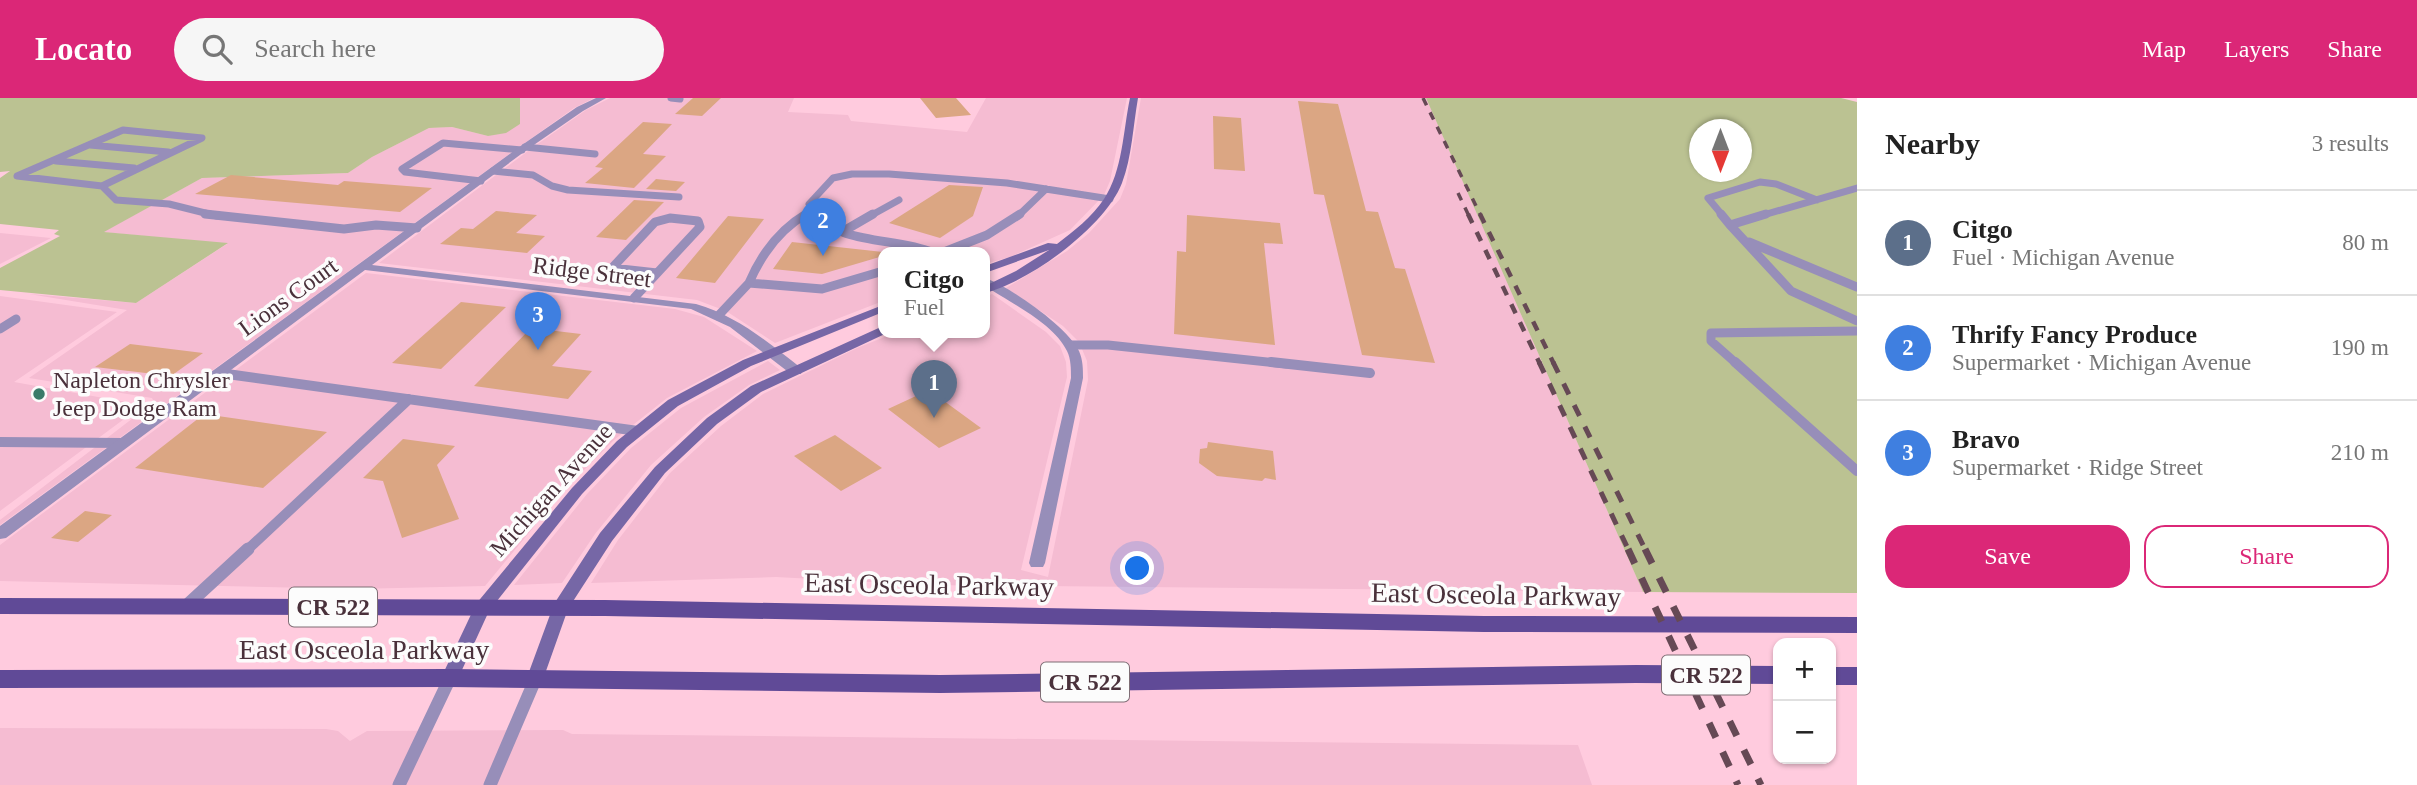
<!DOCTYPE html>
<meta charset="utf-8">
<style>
body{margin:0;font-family:Georgia,serif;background:#f6f6f6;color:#222}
.controls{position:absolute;right:21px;bottom:21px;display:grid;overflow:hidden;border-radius:14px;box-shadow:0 2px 5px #0004}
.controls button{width:63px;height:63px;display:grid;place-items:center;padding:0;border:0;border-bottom:2px solid #e0e0e0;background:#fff;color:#222;font:35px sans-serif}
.compass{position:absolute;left:1689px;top:21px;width:63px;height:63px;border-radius:50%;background:#fff;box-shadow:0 2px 5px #0004;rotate:180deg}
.you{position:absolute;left:1138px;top:471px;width:24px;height:24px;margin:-18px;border:5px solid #fff;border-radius:50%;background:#1a73e8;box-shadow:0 0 0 10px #1a73e833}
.badge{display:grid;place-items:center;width:46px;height:46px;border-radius:50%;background:#db2777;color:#fff;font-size:23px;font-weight:700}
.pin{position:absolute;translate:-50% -58px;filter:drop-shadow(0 2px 4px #0008)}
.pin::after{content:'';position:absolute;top:37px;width:24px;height:21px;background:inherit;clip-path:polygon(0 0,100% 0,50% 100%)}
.popup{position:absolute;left:878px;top:149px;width:112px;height:91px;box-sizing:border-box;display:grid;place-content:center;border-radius:14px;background:#fff;filter:drop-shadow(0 2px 5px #0005);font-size:23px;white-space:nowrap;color:#767676}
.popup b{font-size:26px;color:#222}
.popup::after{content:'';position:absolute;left:50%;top:100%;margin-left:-14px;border:14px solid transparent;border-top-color:#fff}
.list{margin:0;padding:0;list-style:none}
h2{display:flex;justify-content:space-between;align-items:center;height:91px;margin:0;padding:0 28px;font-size:30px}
h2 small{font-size:23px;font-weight:400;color:#767676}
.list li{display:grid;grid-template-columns:46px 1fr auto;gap:21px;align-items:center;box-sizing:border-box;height:105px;padding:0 28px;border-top:2px solid #e0e0e0}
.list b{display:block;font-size:26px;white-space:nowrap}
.list p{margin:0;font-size:23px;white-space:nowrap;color:#767676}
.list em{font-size:23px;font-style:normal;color:#767676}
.actions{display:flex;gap:14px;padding:21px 28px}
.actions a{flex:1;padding:16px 0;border:2px solid #db2777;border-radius:21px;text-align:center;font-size:24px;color:#db2777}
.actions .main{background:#db2777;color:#fff}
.icon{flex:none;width:38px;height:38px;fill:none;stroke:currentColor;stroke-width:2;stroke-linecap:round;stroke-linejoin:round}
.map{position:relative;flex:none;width:1857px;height:687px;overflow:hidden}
header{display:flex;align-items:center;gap:42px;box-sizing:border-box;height:98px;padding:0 35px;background:#db2777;color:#fff}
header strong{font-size:33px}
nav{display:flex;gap:38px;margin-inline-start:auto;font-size:24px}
.search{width:490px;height:63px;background:#f6f6f6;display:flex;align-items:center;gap:18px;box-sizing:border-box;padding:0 24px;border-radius:38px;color:#767676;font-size:26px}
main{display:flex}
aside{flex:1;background:#fff}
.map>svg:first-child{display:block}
.built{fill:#f5bcd2}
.green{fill:#bbc292;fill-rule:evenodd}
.building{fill:#dba683}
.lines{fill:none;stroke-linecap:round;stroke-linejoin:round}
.lane-far3{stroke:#978eb9;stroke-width:7}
.lane-far2{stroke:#978eb9;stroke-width:9}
.lane-far1{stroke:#978eb9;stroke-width:10}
.lane{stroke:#978eb9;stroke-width:13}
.street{fill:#978eb9;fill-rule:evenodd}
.secondary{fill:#7667a6;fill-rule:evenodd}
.primary{fill:#604a97;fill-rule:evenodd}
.rail-far3{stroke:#664955;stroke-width:3.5;stroke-dasharray:8 8;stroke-linecap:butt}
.rail-far2{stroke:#664955;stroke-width:4.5;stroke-dasharray:10 10;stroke-linecap:butt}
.rail-far1{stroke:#664955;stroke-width:5;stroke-dasharray:12 12;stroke-linecap:butt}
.rail{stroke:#664955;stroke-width:7;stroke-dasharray:16 16;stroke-linecap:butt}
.poi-dot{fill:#3a7b6a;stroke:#fcfcfc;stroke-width:2.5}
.labels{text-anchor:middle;stroke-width:7;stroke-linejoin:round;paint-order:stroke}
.shield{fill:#fcfcfc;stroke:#7f6e75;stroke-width:2}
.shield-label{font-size:23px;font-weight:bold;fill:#4a313b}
.street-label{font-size:24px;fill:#4a313b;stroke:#fcfcfc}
.poi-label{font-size:24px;fill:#4a313b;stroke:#fcfcfc;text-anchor:start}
.near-street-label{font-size:28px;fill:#4a313b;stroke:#fcfcfc}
</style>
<header>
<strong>Locato</strong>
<div class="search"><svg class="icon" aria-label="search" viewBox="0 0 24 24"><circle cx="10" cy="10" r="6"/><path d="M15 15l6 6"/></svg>Search here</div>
<nav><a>Map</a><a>Layers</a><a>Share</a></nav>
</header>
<main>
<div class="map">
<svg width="1857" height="687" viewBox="0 0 1857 687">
<rect width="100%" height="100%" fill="#ffcbde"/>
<path class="built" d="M520,0H594L574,10L519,49L0,427V422L154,304L152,300L29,280L127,212L29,196L136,205L227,146L103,134L202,80L348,75L372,59L429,30L452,29L488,38L520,26Z
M610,0H794L788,14L848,17L851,23L967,34L986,0H1127L1110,83L1104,97L1070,132L1010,159L985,166V154H883V203L775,245L726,213L697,202L379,165L532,50L586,12Z
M1141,0H1426L1643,494L927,487L776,479L591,485L618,442L670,375L721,328L763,296L857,250L897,234H985V199L992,196L1046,234L1060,248L1066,264L1067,279L1021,472L1048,479L1088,282L1087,263L1079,244L1063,228L1006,190L1067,153L1089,135L1120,101L1126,86Z
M0,135L51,140L0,166Z
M366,175L675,211L704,219L757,253L667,300L614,342L566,390L485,488L354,491L0,483V447Z
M0,198L117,214L14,284L143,307L0,413Z
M768,263L780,272L749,287L704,319L651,367L595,436L562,485L514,487L587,396L631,350L681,310Z
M0,630L326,631L338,633L350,643L367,633L563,632L572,636L1578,647L1592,687H0Z"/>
<path class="green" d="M0,0H520V26L506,35L488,38L452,29L429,30L372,59L348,75L202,80L104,134L228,145L136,205L0,192V170L60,138L54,136L59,132L0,126V80L10,73L0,74Z
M1426,0H1841L1857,4V495L1643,494ZM1700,32H1742V74H1700Z"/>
<path class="building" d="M693,0H721L702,18L675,16Z
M920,0H956L971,17L936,20Z
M1298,3L1338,6L1366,113L1378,114L1395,170L1405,171L1435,265L1362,257L1324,97L1314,96Z
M1213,18L1241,20L1245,73L1214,71Z
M643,24L672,26L643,56L666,58L634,90L585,85L603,70L595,69Z
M231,77L338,87L344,83L432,90L400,114L195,96Z
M656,81L685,84L676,93L646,91Z
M949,87L983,89L973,118L940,140L889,125Z
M634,102L664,104L626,142L596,139Z
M496,113L537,117L516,135L545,138L527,155L440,146L461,130L473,131Z
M1187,117L1280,125L1283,146L1264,145L1275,247L1174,236L1177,153L1186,154Z
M728,118L764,121L715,185L676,180Z
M792,144L883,154V158L822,176L773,171Z
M461,204L506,209L441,271L392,265Z
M531,230L581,236L552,268L592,273L568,301L474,288Z
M130,246L203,255L171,278L95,269Z
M929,292L981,330L939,350L888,311Z
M204,316L327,334L263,390L135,370Z
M835,337L882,370L841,393L794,358Z
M403,341L455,348L437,367L459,421L402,440L383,383L363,380Z
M1208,344L1273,353L1276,382L1265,380L1262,383L1217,378L1199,365L1200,351L1207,350Z
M85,413L112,417L78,444L51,440Z"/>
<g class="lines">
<path class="lane-far3" d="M671,0L680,1
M123,32L202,40L102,88L17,78Z
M90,47L168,54
M525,49L595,56
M56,63L134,70
M493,73L533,77L552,88L568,92L679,99
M481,83L405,74L402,71L443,45L522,52
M102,88L116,102L169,106L217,118
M803,118L812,113
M817,118L809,106L833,80L852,76H889L1007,85L1110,101
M870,118L899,102
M1018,118L1046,91
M1723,118L1708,100L1760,84L1776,86L1817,102
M1760,118L1857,90"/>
<path class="lane-far2" d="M205,116L344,131L376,127L417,130
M816,116C838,146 898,140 931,154
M1721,116L1730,127
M1766,116L1730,127L1791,193L1857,223
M842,134L873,116
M1749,144L1857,189
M944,154L987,137L1020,116
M749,185C761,157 779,132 806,116
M634,200L700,129L698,123L670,120L655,124L612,170L657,175
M718,218L749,185L822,191L883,173
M0,231L16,221
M1070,247H1108L1287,266
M1737,266L1711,243V235L1857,233"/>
<path class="lane-far1" d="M1271,264L1370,275
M1735,264L1857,373
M220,275L638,333
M0,344L124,345
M246,453L409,301"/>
<path class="lane" d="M185,509L248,451
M399,687L450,580
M490,687L535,582"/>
<path class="street" d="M596,0H606L583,13L528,51L372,167L696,206C737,218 768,244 801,270L802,273L801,276H791L730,229L691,211L365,172L6,440L0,441V428L522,47L577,9Z
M985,180C1009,188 1068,229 1079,253C1083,262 1083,271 1083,280L1045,465L1043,469H1031L1029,465L1071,280C1071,271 1071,261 1067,253C1054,225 1009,204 985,188Z"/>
<path class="secondary" d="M1130,0H1138C1133,28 1132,59 1122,85C1105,129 1029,184 985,195V188L1016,173L1049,152L985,175V168L1048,145L1057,146C1074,133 1092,119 1104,101C1123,72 1123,33 1130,0Z
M883,207V214L751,268L678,308L627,349L582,396L489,513L456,585L450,587L444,585L441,580L476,506L572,390L617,343L668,302L743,262Z
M883,228V234L887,235L761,294L717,326L665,375L612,443L568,511L541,587L535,589L529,587L526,582L554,506L600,435L655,369L707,320L751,288Z"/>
<path class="primary" d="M0,500L605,502L1484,518L1857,519V535L1484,534L605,518L0,516Z
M1636,567L1778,568V586L1636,585L940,595L450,589L0,590V572L450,571L940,577Z
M1831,569H1857V587H1831Z"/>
<path class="rail-far3" d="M1423,0L1481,118
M1458,95L1469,118"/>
<path class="rail-far2" d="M1468,116L1540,266
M1480,116L1554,266"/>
<path class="rail-far1" d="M1539,264L1629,453
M1553,264L1646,453"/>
<path class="rail" d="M1628,451L1738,687
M1645,451L1761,687"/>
</g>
<circle class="poi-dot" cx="39" cy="296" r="7"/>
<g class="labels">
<g class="shield">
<rect x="289" y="489.5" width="88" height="39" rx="5"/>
<rect x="1662" y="557.5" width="88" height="39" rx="5"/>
<rect x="1041" y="564.5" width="88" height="39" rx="5"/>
</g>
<g class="shield-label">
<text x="333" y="517">CR 522</text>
<text x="1706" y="585">CR 522</text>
<text x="1085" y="592">CR 522</text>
</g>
<g class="street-label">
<text transform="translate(592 174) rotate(7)" y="8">Ridge Street</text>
<text transform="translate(288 199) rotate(-36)" y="8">Lions Court</text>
<text transform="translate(551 392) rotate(-48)" y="8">Michigan Avenue</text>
</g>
<g class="poi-label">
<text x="53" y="290">Napleton Chrysler<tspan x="53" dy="28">Jeep Dodge Ram</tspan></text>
</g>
<g class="near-street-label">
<text transform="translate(929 486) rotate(1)" y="10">East Osceola Parkway</text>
<text transform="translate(1496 496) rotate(1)" y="10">East Osceola Parkway</text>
<text x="364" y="561">East Osceola Parkway</text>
</g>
</g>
</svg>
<div class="controls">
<button>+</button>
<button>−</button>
</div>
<svg class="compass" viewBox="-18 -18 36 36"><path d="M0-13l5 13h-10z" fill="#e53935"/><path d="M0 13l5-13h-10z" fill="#767676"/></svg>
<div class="you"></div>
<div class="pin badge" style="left:934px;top:320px;background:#5c6f8a">1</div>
<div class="popup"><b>Citgo</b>Fuel</div>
<div class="pin badge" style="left:823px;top:158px;background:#3f7fe0">2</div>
<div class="pin badge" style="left:538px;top:252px;background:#3f7fe0">3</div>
</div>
<aside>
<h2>Nearby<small>3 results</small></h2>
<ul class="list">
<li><span class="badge" style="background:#5c6f8a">1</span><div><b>Citgo</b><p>Fuel · Michigan Avenue</p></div><em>80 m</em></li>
<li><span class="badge" style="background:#3f7fe0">2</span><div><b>Thrify Fancy Produce</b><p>Supermarket · Michigan Avenue</p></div><em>190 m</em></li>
<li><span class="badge" style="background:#3f7fe0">3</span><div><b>Bravo</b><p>Supermarket · Ridge Street</p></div><em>210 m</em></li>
</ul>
<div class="actions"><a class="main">Save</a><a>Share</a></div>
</aside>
</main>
